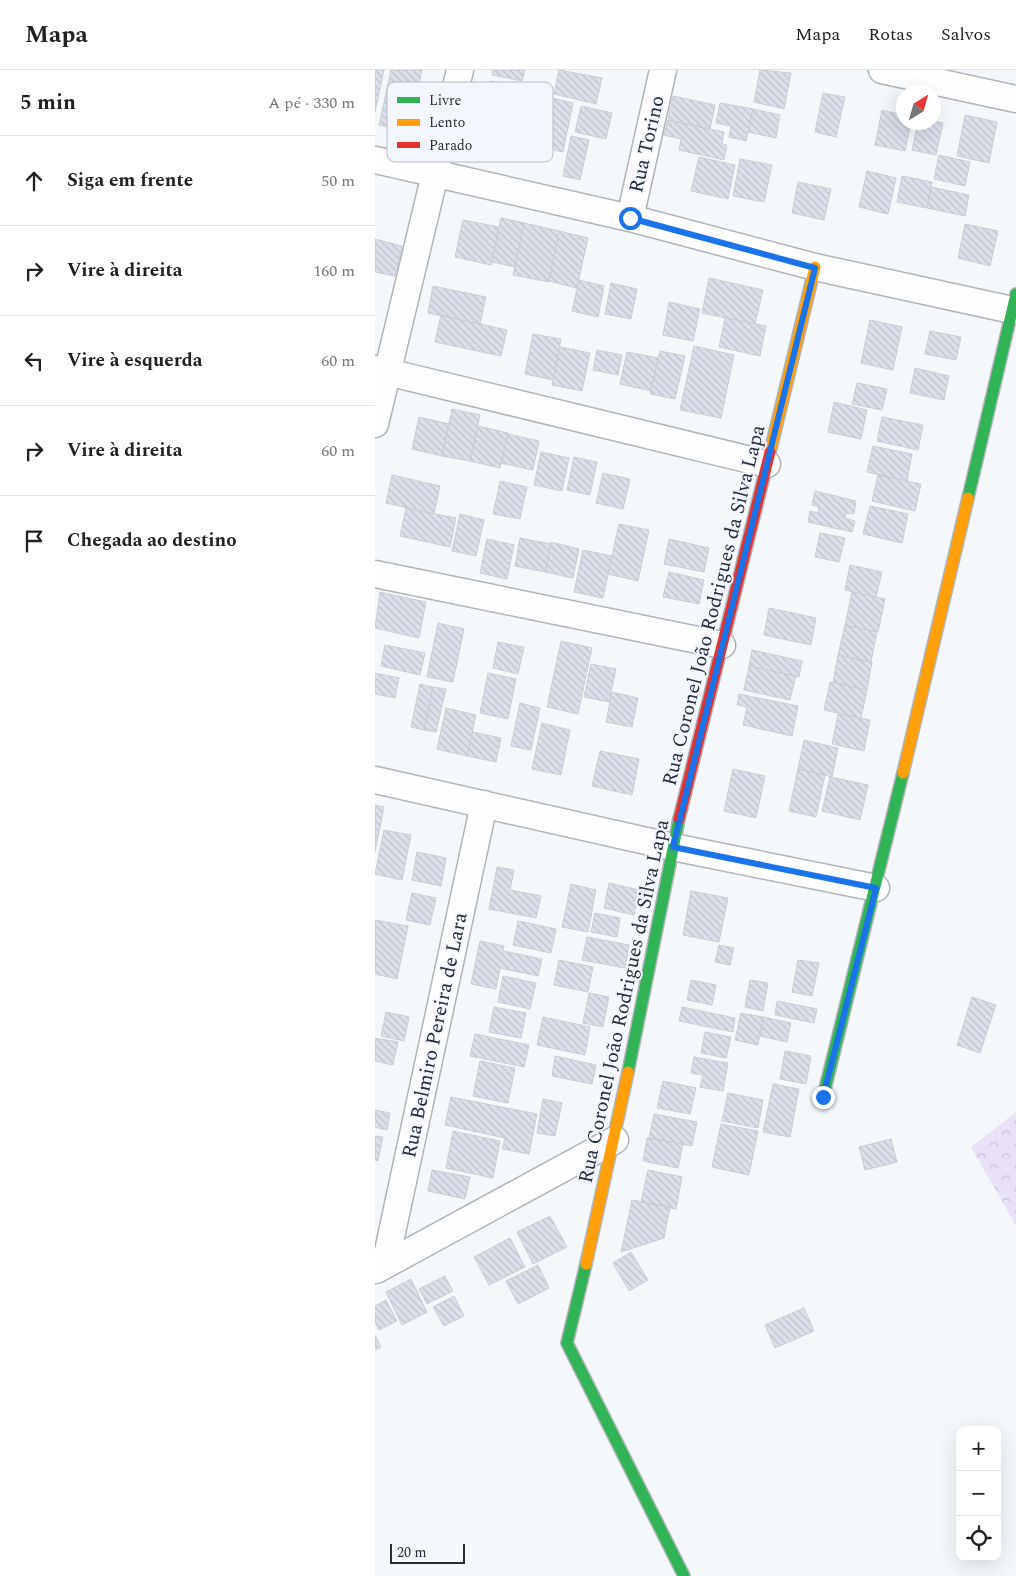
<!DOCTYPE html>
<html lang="pt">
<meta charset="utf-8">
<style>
body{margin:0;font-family:Spectral,serif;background:#f2f2f2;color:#222}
.controls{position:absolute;right:15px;bottom:15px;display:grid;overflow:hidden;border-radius:10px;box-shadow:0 5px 20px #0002}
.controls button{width:45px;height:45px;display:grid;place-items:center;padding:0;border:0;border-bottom:1px solid #e0e0e0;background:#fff;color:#222;font:25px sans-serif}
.compass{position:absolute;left:521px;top:15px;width:45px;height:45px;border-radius:50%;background:#fff;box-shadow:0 5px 20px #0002;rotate:37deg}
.scale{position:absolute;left:15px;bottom:12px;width:75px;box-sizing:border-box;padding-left:5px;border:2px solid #262d38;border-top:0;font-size:14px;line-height:18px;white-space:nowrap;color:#262d38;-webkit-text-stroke:4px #f3f7fd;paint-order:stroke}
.stop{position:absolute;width:15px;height:15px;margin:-11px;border:4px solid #1a73e8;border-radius:50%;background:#fff}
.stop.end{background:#1a73e8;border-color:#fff;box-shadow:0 1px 5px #0008}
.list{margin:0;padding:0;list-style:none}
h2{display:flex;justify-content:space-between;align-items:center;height:65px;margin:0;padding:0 20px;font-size:21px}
h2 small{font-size:16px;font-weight:400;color:#767676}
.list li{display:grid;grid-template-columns:32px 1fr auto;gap:15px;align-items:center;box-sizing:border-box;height:90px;padding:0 20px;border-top:1px solid #e0e0e0}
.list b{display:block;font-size:19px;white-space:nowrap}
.list em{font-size:16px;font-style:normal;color:#767676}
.icon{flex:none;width:28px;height:28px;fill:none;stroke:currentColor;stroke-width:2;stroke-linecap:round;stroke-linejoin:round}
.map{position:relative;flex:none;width:641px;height:1506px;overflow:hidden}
header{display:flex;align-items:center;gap:30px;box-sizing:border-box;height:70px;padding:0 25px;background:#fff;border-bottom:1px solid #e0e0e0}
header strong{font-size:24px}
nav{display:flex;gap:28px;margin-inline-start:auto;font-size:18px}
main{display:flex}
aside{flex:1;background:#fff}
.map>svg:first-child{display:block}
.forest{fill:url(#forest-crowns)}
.building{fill:url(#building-back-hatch);stroke:#cbcdd4}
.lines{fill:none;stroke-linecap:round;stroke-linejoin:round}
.street-casing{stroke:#b0b4ba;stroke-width:29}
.fast-casing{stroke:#b0b4ba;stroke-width:14}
.slow-casing{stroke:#b0b4ba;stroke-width:14}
.jam-casing{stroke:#b0b4ba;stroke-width:14}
.street{stroke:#fefefe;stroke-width:26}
.fast{stroke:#30b455;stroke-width:11}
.slow{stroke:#ff9f0a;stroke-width:11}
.jam{stroke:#e5322d;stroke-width:11}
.route{stroke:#1a73e8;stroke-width:6}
.labels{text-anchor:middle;stroke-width:4;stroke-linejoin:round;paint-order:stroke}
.street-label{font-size:20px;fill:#262d38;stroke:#f3f7fd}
.key{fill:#f3f7fd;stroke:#b6bac2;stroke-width:1}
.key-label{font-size:14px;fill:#262d38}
</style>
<header>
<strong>Mapa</strong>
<nav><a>Mapa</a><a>Rotas</a><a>Salvos</a></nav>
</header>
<main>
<aside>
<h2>5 min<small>A pé · 330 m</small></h2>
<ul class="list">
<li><svg class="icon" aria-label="ahead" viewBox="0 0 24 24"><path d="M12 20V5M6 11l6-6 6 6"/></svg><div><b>Siga em frente</b></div><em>50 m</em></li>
<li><svg class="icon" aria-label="right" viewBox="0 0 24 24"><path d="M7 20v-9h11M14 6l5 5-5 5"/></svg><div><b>Vire à direita</b></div><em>160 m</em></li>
<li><svg class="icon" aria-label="left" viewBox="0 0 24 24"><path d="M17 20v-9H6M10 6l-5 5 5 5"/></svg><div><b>Vire à esquerda</b></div><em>60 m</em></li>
<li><svg class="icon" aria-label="right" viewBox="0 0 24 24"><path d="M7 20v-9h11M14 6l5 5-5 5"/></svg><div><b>Vire à direita</b></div><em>60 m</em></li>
<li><svg class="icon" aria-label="arrive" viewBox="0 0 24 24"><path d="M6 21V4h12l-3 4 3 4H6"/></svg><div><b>Chegada ao destino</b></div></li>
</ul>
</aside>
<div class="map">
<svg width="641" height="1506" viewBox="0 0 641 1506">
<defs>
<pattern id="forest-crowns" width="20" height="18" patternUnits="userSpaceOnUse" patternTransform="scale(1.25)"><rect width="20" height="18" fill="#e8e1f7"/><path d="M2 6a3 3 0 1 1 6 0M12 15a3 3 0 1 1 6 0" fill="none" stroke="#c7c1d4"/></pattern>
<pattern id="building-back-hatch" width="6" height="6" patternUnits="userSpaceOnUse" patternTransform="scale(1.25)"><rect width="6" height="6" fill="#dddfeb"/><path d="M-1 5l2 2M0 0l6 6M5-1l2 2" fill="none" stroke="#bec0ca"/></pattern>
</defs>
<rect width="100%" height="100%" fill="#f5f8fb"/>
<path class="forest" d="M641,1042V1156L596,1077Z"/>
<path class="building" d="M0,0H9L0,42Z
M16,0H47L34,61L4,55Z
M118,0H150L147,11L117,5Z
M184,0L227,8L221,34L179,24Z
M385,0L416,3L409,39L379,32Z
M116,11L148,17L139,56L108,49Z
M448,23L470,27L461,67L440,62Z
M298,26L340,35L335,59L293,50Z
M177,28L198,33L188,82L167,77Z
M345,33L378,39L371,71L354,67L356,56L341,53Z
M206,36L237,43L231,69L200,62Z
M378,39L405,45L401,68L373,62Z
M507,40L528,45V52H536L530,81L500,75Z
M590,45L622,52L614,93L582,86Z
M293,50L349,62L347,74L352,75L349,90L304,80L306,69L289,65Z
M558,51L568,53L561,85L537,80L543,52Z
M196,66L214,70L205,110L188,106Z
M564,85L595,92L590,116L559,109Z
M324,87L360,95L353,129L316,121Z
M365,89L397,95L389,132L358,126Z
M492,101L521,108L513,144L484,137Z
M527,106L557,112L552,138L522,132Z
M423,112L456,119L449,150L417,143Z
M556,117L594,125L590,146L552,138Z
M126,148L149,153L140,197L117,192Z
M88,150L124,157L116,195L80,187Z
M149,153L184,161L174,212L138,205Z
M590,154L623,161L615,196L583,188Z
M184,161L213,168L202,218L174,211Z
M0,169L27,176L20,206L0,202Z
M334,208L388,220L380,254L327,243Z
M204,210L229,216L223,247L197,241Z
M236,213L262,219L256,249L230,244Z
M58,216L111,227L105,254L53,243Z
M294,232L325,239L318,271L288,265Z
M66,245L132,260L126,286L60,272Z
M350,248L391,256L385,286L344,277Z
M495,250L527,257L518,300L486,293Z
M555,261L586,267L581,290L550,284Z
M158,264L186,269L178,310L150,304Z
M319,276L359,285L346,348L305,340Z
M185,277L215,283L207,321L177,315Z
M222,280L247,285L243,305L218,300Z
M285,281L310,286L300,329L275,324Z
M252,282L283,288L276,321L245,314Z
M540,298L574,306L569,330L535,323Z
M482,313L512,319L507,340L477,334Z
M459,332L492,340L486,369L453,362Z
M77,339L105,345L95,391L67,386Z
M44,347L74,354L67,386L37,379Z
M507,347L548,355L543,380L502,371Z
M103,356L133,363L125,398L95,391Z
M133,364L164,371L158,400L126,393Z
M498,376L537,384L532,411L492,402Z
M166,382L194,388L187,421L159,415Z
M199,387L222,392L215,425L192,420Z
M228,403L255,409L248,439L221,433Z
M17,405L65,416L59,444L11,433Z
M503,405L546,414L540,441L497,431Z
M125,411L152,417L145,449L118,444Z
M440,421L481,431L479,444L471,443L470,448L480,451L477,462L433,452L435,441L443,443L444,437L437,435Z
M495,436L533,444L527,473L488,464Z
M31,438L81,448L75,477L25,466Z
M85,444L109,450L101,486L77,481Z
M244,454L274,460L263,511L233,504Z
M445,463L470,468L464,492L440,487Z
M145,468L176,474L170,502L140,496Z
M112,469L139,475L132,509L105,503Z
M294,469L334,478L329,502L289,494Z
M176,472L204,479L198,508L170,502Z
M208,480L237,486L228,528L199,522Z
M475,495L507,502L501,527L470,520Z
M294,502L329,510L324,534L288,527Z
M5,522L51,532L44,568L0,558Z
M477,522L510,529L503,562L470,555Z
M394,538L441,548L436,575L389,565Z
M63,553L89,559L78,612L52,607Z
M470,555L502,562L496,592L463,585Z
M186,571L217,578L203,644L172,637Z
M123,572L149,577L143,604L118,598Z
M10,575L50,583L45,605L6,596Z
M377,580L427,591L424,607L374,596Z
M463,585L497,592L492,620L458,612Z
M216,594L241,599L234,632L209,627Z
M374,596L421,606L415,630L369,620Z
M0,603L24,608L20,628L0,624Z
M113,603L141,609L133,649L105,643Z
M455,612L492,620L486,648L449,640Z
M45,614L58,617L49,660L36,657Z
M58,617L71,619L61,662L49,660Z
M237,622L263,628L257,657L231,652Z
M364,624L423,636L417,666L368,655L372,637L362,635Z
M145,633L165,638L156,680L136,676Z
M71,638L101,645L92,686L62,679Z
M463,644L495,650L489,681L457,674Z
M167,653L195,660L186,705L157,699Z
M97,662L126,668L121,692L92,686Z
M429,670L463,678L457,707L423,699Z
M225,681L264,689L257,725L217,716Z
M358,699L390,706L381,748L349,741Z
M423,699L450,705L441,747L414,741Z
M455,707L493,715L485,750L447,741Z
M0,735L9,737L0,782Z
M9,760L36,765L27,810L0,804Z
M42,782L71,788L66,816L37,810Z
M122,797L139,800L135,820L166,826L161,848L114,839Z
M234,813L264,820L259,845L229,838Z
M196,814L221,820L213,862L187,857Z
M316,821L353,828L344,872L308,865Z
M37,823L61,828L55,855L31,850Z
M220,843L245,848L242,867L216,862Z
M0,850L33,856L22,909L0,904Z
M143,851L181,859L176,883L138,875Z
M212,867L254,875L250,898L207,890Z
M105,871L129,876L128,881L167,889L163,906L125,898L121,919L96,914Z
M344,875L359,878L355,895L340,892Z
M184,890L218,897L213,922L179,915Z
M423,890L444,893L437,926L417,922Z
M128,906L161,913L155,939L123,932Z
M316,910L341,915L337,935L312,930Z
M375,910L393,913L388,941L370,937Z
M214,923L234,927L228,957L208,953Z
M597,927L621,935L605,983L582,975Z
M402,931L442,939L439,953L400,945Z
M119,937L151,943L146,968L114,962Z
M307,937L360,948L358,962L304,951Z
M11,942L34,947L29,971L6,966Z
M366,943L388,947L383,975L360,970Z
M168,947L215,957L210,985L162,975Z
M388,947L416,953L412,972L385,966Z
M330,962L356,967L351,988L326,983Z
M100,964L154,975L149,997L95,986Z
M0,968L23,972L18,995L0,991Z
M410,981L436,986L431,1014L405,1009Z
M180,986L221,995L217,1014L177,1006Z
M319,987L353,993L348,1021L325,1017L328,1005L316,1003Z
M105,991L140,998L133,1033L98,1026Z
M288,1011L321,1018L315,1044L282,1038Z
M398,1014L424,1019L415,1067L388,1062Z
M353,1023L388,1030L383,1058L347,1051Z
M76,1027L162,1044L154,1084L127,1079L130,1068L70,1055Z
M168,1029L187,1033L180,1066L162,1063Z
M0,1040L15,1043L12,1060L0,1057Z
M279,1044L322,1052L317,1076L274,1068Z
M346,1054L383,1061L374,1105L337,1097Z
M78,1061L125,1071L118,1108L71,1098Z
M0,1066L8,1067L3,1091L0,1090Z
M272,1068L308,1074L303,1098L268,1091Z
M516,1069L522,1092L490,1100L484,1077Z
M57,1100L95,1107L90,1129L53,1121Z
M273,1100L307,1107L301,1139L266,1132Z
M257,1130L295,1137L289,1168L246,1182Z
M175,1146L192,1177L158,1194L142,1162Z
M135,1168L150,1197L114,1215L99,1187Z
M256,1182L273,1210L254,1221L238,1193Z
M163,1195L174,1218L143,1234L131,1211Z
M70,1206L78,1221L52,1234L44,1219Z
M36,1209L52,1242L27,1255L11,1222Z
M79,1226L89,1246L69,1256L58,1237Z
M11,1230L22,1251L4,1260L0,1252V1236Z
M429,1238L439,1261L400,1278L390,1255Z
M0,1265L6,1277L0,1280Z"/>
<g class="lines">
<defs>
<path id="street" d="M507,0L641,29
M0,90L255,148L440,197L637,240
M255,148L288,0
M0,299L392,394
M0,354L85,0
M0,504L347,575
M0,710L298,777L501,818
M10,1195L109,734
M1,1200L240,1070"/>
<path id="fast" d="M593,428L641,224
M253,1002L304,749
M448,1027L528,703
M211,1194L192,1273L309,1506"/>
<path id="slow" d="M395,382L440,197
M528,703L593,428
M211,1194L253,1002"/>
<path id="jam" d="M304,749L395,382"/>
</defs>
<use href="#street" class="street-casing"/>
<use href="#fast" class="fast-casing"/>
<use href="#slow" class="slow-casing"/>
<use href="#jam" class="jam-casing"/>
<use href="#street" class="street"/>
<use href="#fast" class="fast"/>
<use href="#slow" class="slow"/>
<use href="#jam" class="jam"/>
</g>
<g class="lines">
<path class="route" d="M255,148L440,198L298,777L501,818L448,1027"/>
</g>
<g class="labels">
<g class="street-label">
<text transform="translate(271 74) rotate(-77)" y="7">Rua Torino</text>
<text transform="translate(338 535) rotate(-76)" y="7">Rua Coronel João Rodrigues da Silva Lapa</text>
<text transform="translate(248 931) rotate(-78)" y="7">Rua Coronel João Rodrigues da Silva Lapa</text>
<text transform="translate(59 965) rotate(-78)" y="7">Rua Belmiro Pereira de Lara</text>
</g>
</g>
<rect x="12" y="12" width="166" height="80" rx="8" class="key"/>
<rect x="22" y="27" width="23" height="6" fill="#30b455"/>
<rect x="22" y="49" width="23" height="7" fill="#ff9f0a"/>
<rect x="22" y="72" width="23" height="6" fill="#e5322d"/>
<g class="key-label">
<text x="54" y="35">Livre</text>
<text x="54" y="57">Lento</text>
<text x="54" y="80">Parado</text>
</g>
</svg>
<div class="controls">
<button>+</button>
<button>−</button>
<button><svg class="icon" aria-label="locate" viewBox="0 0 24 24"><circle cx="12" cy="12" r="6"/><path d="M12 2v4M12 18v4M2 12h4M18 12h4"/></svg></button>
</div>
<svg class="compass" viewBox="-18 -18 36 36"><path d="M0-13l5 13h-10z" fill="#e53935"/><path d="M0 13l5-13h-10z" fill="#767676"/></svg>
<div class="scale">20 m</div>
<div class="stop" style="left:255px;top:148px"></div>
<div class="stop end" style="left:448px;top:1027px"></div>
</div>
</main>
